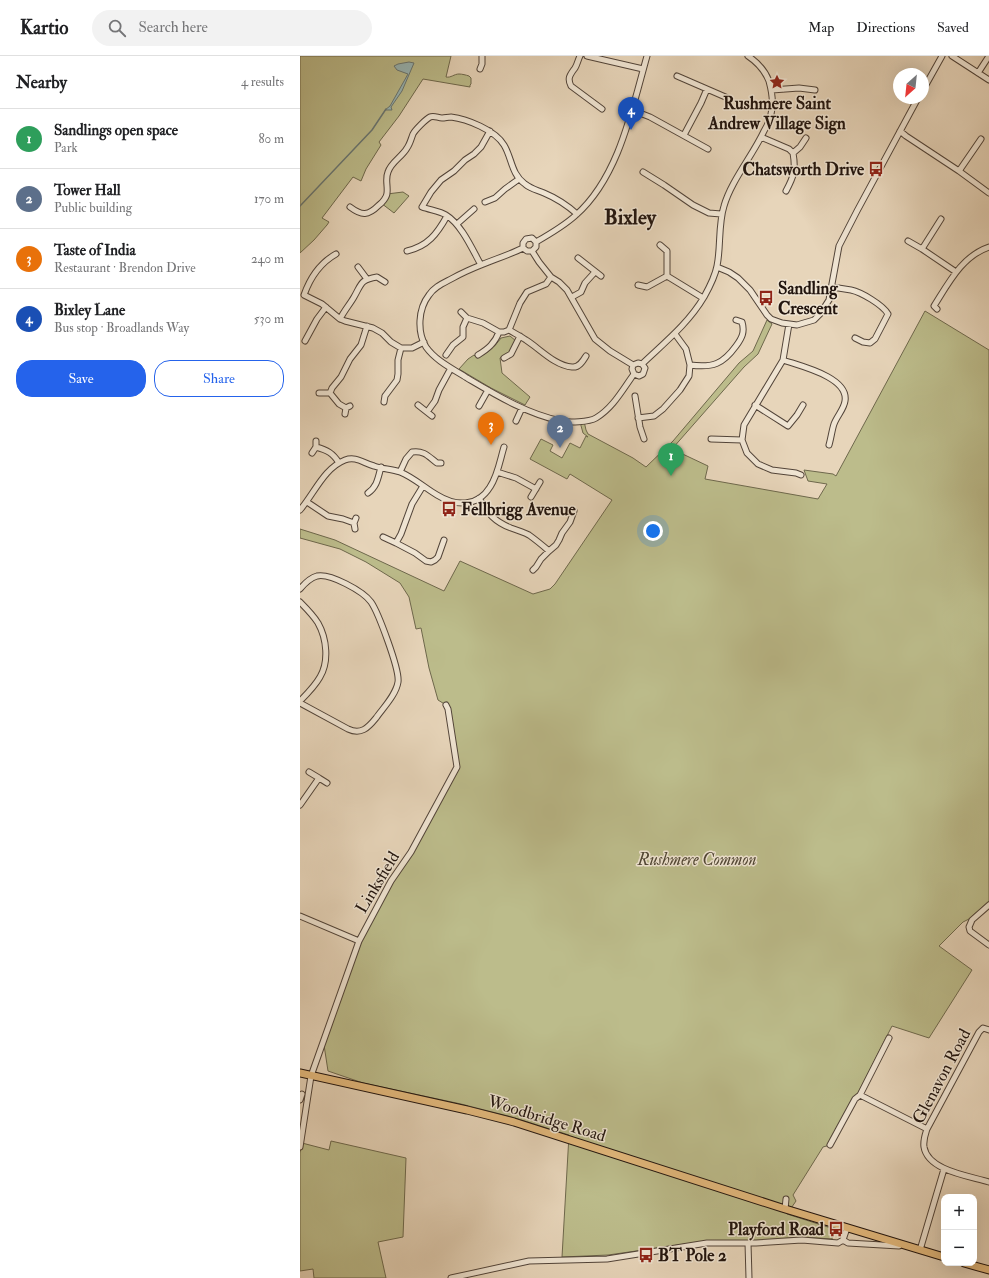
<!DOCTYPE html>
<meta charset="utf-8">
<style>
body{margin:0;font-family:"IM FELL Double Pica",serif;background:#f2f2f2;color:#202124}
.controls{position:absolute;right:12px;bottom:12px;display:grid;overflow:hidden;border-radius:8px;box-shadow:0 4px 16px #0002}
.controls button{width:36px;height:36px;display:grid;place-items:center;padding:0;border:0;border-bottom:1px solid #e0e0e0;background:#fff;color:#202124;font:20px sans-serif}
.compass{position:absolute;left:593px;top:12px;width:36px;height:36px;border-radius:50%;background:#fff;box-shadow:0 4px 16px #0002;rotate:207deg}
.you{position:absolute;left:353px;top:475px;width:14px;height:14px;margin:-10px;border:3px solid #fff;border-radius:50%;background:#1a73e8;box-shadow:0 0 0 6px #1a73e833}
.badge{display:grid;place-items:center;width:26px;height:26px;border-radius:50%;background:#2563eb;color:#fff;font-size:13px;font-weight:700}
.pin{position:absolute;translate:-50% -33px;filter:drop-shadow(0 1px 2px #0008)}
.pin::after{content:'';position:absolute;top:21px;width:14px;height:12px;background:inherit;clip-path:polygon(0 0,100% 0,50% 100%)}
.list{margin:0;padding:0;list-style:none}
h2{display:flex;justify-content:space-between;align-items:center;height:52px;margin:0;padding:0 16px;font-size:17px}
h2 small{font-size:13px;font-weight:400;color:#757577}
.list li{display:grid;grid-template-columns:26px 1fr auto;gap:12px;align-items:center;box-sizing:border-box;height:60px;padding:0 16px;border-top:1px solid #e0e0e0}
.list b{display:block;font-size:15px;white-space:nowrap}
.list p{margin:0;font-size:13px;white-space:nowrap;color:#757577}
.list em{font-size:13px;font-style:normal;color:#757577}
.actions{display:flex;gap:8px;padding:12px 16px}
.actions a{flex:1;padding:9px 0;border:1px solid #2563eb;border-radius:16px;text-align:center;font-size:14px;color:#2563eb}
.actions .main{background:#2563eb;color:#fff}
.icon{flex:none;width:22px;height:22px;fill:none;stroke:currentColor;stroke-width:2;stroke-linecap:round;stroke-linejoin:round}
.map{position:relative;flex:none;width:689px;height:1222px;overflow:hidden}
header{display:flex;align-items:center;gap:24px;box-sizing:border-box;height:56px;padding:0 20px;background:#fff;border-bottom:1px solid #e0e0e0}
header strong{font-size:19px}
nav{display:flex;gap:22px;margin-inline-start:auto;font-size:14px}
.search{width:280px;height:36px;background:#f2f2f2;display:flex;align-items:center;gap:10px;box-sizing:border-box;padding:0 14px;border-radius:22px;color:#757577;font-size:15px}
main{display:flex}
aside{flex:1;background:#fff}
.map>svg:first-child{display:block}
.green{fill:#bcbc8b;stroke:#6e684c}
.water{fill:#98b7b7;stroke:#687673}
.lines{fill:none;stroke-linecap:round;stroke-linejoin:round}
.stream{stroke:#687673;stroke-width:1.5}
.minor-casing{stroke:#524439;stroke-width:7}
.major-casing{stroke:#21140e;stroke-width:9}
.minor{stroke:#efe4d2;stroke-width:5}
.major{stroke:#e4ba7d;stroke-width:7}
.labels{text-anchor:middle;stroke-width:3;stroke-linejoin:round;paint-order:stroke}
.poi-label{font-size:17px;font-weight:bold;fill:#21140e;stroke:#efe4d2;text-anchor:start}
.park-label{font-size:17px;font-style:italic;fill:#504634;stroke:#efe4d2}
.street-label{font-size:17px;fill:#21140e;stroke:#efe4d2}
.district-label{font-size:21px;font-weight:bold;fill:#21140e;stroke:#efe4d2}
</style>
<header>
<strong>Kartio</strong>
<div class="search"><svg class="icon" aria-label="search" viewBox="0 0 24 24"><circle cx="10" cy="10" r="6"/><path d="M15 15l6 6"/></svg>Search here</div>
<nav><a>Map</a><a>Directions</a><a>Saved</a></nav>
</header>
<main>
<aside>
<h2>Nearby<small>4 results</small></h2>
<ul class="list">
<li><span class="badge" style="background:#2e9e5b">1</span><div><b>Sandlings open space</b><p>Park</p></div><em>80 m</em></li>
<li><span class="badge" style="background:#5c6f8a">2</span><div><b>Tower Hall</b><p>Public building</p></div><em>170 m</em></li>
<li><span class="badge" style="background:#e8710a">3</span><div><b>Taste of India</b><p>Restaurant · Brendon Drive</p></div><em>240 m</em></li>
<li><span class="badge" style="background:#1a4fb4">4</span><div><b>Bixley Lane</b><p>Bus stop · Broadlands Way</p></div><em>530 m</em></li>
</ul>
<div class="actions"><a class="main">Save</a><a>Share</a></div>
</aside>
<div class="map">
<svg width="689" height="1222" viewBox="0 0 689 1222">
<rect width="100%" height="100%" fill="#e7d5ba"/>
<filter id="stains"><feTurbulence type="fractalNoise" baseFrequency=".005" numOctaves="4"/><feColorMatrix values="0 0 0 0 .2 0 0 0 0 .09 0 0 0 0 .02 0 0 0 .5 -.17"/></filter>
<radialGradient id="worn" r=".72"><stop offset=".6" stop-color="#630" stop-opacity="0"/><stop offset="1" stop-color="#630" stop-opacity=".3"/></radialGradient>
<path class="green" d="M0,0H151L146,21C151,22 154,18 159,18C162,18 166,19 169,20L171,22V28L170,29V31L123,23L99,60L79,86L81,89L66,113L61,125L53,121L22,162L29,166L27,169L14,184L0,197Z
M103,136L109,140L94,157L81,147L87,138Z
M625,255L689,294V845L669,863L663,866L639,890L672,914L629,982L592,970L555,1043L530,1089L523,1091L493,1139L496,1145L487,1158L534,1173L532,1183L501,1181L456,1185H406L308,1199L262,1201L269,1079L212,1061L161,1048L63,1027L28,1015L24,989L59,885L91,825L111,796L157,711L146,649L138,644L129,612L121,572L116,573L109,541L100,527L66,506L40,493L0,482V473L35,484L144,535L160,505L233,538L250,533L255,528L312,444L270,418L267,423L230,403L241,383L253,389L250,395L262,402L270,387L280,392L286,380L288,381L283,377L280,366L284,365L286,374L288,378L333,402L346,411L373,385L439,307L453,295L467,264L472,268L458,298L444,311L372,393L408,410L405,423L518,443L527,428L508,425L504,414L533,418L536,420Z
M210,280L216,285L210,296L200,302L202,317L230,341L225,349L191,332L159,313L168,303L174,299L177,302C187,297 194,292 201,282Z
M31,1085L106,1102L103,1181L78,1186L86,1222H14L13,1213L0,1215V1097L2,1087L29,1094Z"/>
<path class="water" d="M109,6L114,7L102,35L91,51L92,54H85L90,50L108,18L97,14L94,10L98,8Z"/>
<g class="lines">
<path class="stream" d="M0,150L72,74L86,53"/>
<defs>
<path id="minor" d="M280,0C278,4 277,9 275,12C270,19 267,22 271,30L302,53
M287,0L343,13
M652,0L689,24
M180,13L182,8V0
M678,17L689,0
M377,20L430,43
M472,34L499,32L515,34
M623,34L642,0
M332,54L350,61L408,93
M600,75L606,80L659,115L689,137
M384,79L401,47L407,33
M461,81L489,93L493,97
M659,115L681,83
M343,116L364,129L393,149L409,157L421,158
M486,135C494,120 496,114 493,97L500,91L506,82
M185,146L195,142L205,133L219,123
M50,151C62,160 68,160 79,149C82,147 87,141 87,137C88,130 85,123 88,116C91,106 102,101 107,92C110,88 111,83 113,78C115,74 126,63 130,61C134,59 138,62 142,62C145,62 148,61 151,61C167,63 195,74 204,89C212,102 211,118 225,128C231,133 237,134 244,137C256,142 268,150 277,158
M157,168L174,153
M608,185L622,193L656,216
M236,186C250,178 264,170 276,159C319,121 332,53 347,0
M360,189L367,195V220
M223,192C209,199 195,203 181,209C171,213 162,217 153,222C144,227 135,230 129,239C118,253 117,276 126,291C136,305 153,313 167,322C196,339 227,358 261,365C269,367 289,366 296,362C313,352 323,333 334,318
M223,192V187L226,183L232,182L236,186
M223,192L227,195H232L236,191V186
M622,193L641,163
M107,195C128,190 137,178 147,160
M232,195L239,206L251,221L259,226L267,234L295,283L310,295L333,309
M36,198C20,207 10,222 4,239L22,248L40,263L45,265L73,272L82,277L91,286L101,292H112L124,286
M278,202L301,220
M181,209C172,193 162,169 146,159C140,155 130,154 122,151L131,136L141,124L154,115L165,104L174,98L181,91L190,75
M58,211L67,223
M417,211L429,216L438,222L450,234L467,259L471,263L482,267L497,269L514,264L520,258L529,244L539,190L557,155L618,42
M367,220L403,242
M251,221L246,228L227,236L220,247L209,274C214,277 220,280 226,284C239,292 255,310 272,311C279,312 283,305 286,300
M338,229L347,231L367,220
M532,231C538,232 545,233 551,234C561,236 583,249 588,258L575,283L570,287L563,286L555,282
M272,241L281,236L285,227L295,216
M637,253L634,250C648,228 662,200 689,191
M161,256L167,262L183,267L199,276H204L209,274
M40,263C44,255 50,248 54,241C62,227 60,224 77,221L85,226
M489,268L483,304L444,369L442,384L447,397L458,408L472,414L496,417L501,419
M5,285L17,263L26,251
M146,299L153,289L163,281V271L167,262
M178,299C188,293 195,287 199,276
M204,302L211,298L220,280
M483,304C500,310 549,321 545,345C544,353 537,360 534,368C532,374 531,382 529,389
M342,308C364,287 388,268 404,241C409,232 415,221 417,210C421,191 418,169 424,150C431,125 453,99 464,75C467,70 470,64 471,58C474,47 472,36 469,25C465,15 457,6 448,0
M390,309C413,312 423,308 436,290C442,282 445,276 442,266L436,264
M334,318L339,320L343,318L345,312L342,308
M334,318L332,313L333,309L338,307L342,308
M19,337H30
M85,340L97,324L98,318V304L101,292
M335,340L340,371L344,383
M84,346L85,340
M118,349L132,360
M455,349L488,370L497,359L503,349
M179,350L188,334
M46,352L39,348L30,337L32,332L41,321L50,303L61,289L67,270
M127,356L135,345L139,334L151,312
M45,358L46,352L50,350
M338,362L354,360L363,353L380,334L389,320L390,309L386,293L375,278
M216,365L222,352
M411,383L442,384
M16,391C27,394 33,397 39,407
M12,397L16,391V385
M100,416L106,403L112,396C124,394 129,401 137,407H141
M197,416L216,422L236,433
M123,430L112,448L101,478L96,487L115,497L126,505L131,506L135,504L138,501L144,484
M68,437C77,431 78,422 81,411
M231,441L240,426
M179,442C187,457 195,466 211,472C217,474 223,476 229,479C236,484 242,489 249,495L256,489L259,484L262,477L270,466L274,455
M7,446L28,460L43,463L54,467
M0,454C14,438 24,412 45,404C56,400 63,407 74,410C82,413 92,413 100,416C113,421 125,432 137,439C155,450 177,452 190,431C198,419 200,404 204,391
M55,473L54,467L56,462
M83,481L96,487
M233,514L236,511L241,503L249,495
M0,533C5,527 10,522 17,520C30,517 63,535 71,546C78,556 100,614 98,626C96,639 83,652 76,662C68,672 61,679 48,673L0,647
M0,546C7,553 13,559 18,567C27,583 29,606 20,621C15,630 7,638 0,645
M9,716L19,722
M0,749L19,722L27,727
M689,849L672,864L669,871L670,875L689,889
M0,860L59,885
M689,974L683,972L679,976L627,1073C625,1079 623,1084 624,1091C628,1115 670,1120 689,1126
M560,1039L627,1073
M0,1044L2,1038
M530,1089L555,1043L560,1039L589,982
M0,1091L11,1020L59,885L91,825L111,796L157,711L148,653L146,649
M485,1153L486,1143
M543,1184L548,1187L599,1190
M543,1184L547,1172
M448,1187L449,1222
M620,1194L644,1113
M151,1222L229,1205L307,1203L407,1187H456L502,1184L538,1187L543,1184"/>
<path id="major" d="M0,1017L167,1054L214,1066L482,1152L644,1201
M664,1207L689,1214"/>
</defs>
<use href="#minor" class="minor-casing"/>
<use href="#major" class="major-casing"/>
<use href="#minor" class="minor"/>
<use href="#major" class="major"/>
</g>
<defs>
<symbol id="sight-bare" viewBox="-9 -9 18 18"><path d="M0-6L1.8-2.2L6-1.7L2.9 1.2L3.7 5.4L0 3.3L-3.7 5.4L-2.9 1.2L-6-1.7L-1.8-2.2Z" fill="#8f2418" stroke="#efe4d2" stroke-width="2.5" paint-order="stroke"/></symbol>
<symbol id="bus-bare" viewBox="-9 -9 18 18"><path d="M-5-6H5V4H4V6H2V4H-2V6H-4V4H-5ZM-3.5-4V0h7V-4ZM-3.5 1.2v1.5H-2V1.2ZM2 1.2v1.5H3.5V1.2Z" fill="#8f2418" stroke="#efe4d2" stroke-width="2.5" paint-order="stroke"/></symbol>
</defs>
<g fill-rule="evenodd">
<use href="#sight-bare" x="466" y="15" width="22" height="22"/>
<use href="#bus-bare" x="565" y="102" width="22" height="22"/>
<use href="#bus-bare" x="455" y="231" width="22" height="22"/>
<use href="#bus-bare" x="138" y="442" width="22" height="22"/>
<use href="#bus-bare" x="525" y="1162" width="22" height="22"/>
<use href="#bus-bare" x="335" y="1188" width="22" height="22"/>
</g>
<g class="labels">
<g class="poi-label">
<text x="477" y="53" text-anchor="middle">Rushmere Saint<tspan x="477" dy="20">Andrew Village Sign</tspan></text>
<text x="564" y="119" text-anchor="end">Chatsworth Drive</text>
<text x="478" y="238">Sandling<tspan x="478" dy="20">Crescent</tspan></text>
<text x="161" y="459">Fellbrigg Avenue</text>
<text x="524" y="1179" text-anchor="end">Playford Road</text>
<text x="358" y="1205">BT Pole 2</text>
</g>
<g class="park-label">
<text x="397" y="809">Rushmere Common</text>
</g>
<g class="street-label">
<text transform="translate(77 826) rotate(-59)" y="6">Linksfield</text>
<text transform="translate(641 1020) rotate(-62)" y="6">Glenavon Road</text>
<text transform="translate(247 1062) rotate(17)" y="6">Woodbridge Road</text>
</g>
<g class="district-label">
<text x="330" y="168">Bixley</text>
</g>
</g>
<rect width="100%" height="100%" filter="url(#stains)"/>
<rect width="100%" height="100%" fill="url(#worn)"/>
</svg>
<div class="controls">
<button>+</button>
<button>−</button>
</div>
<svg class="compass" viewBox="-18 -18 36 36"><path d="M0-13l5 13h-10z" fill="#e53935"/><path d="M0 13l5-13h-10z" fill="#757577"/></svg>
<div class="you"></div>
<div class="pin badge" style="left:371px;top:420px;background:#2e9e5b">1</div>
<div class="pin badge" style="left:260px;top:392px;background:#5c6f8a">2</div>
<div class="pin badge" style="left:191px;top:389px;background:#e8710a">3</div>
<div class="pin badge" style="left:331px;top:74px;background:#1a4fb4">4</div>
</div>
</main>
